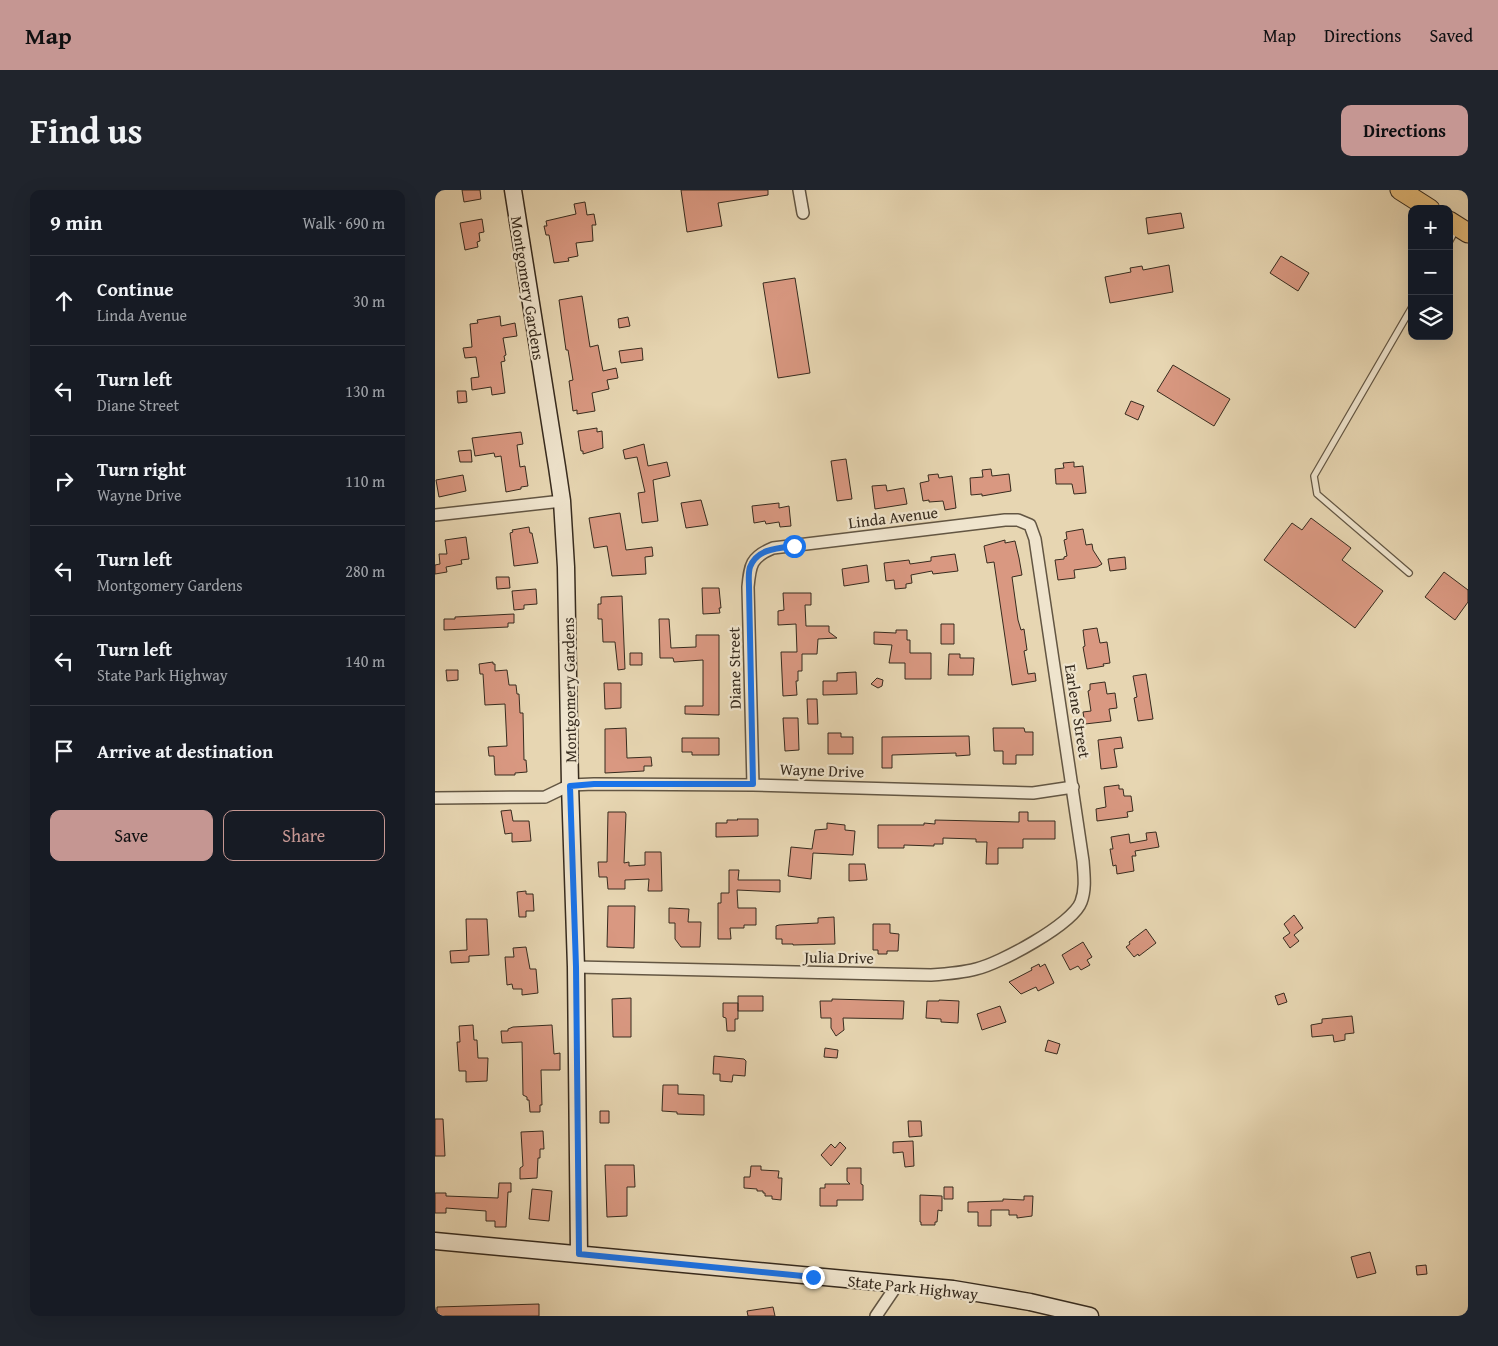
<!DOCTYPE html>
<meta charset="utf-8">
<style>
body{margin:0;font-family:"Gentium Book Plus",serif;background:#20242c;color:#f1f3f6}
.controls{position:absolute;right:15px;top:15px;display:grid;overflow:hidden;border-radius:10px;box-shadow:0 5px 20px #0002}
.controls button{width:45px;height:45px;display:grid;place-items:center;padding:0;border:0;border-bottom:1px solid #363941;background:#171b24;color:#f1f3f6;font:25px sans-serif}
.stop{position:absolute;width:15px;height:15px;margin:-11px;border:4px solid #1a73e8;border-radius:50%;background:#fff}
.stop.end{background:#1a73e8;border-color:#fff;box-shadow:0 1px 5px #0008}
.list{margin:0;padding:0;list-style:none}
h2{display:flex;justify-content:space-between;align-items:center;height:65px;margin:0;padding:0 20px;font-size:21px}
h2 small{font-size:16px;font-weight:400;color:#9ea1a6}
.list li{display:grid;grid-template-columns:32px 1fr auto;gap:15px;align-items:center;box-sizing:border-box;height:90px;padding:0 20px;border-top:1px solid #363941}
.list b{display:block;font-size:19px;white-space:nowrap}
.list p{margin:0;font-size:16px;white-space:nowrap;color:#9ea1a6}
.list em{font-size:16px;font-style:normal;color:#9ea1a6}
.actions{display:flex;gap:10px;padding:15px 20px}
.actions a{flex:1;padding:11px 0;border:1px solid #c59692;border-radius:10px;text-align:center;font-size:18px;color:#c59692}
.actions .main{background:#c59692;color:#111}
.icon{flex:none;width:28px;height:28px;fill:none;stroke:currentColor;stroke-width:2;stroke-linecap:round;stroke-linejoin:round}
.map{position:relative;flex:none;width:1033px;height:1126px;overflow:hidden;border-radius:10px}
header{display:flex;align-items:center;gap:30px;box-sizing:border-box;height:70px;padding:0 25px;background:#c59692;color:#111}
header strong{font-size:24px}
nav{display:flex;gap:28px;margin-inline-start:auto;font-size:18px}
.intro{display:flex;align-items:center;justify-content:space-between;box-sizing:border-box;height:120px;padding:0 30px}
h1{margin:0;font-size:35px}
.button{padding:12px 22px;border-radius:10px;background:#c59692;color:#111;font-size:18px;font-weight:700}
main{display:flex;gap:30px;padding:0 30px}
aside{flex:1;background:#171b24;border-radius:10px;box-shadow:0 5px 20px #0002}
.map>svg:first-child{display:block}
.building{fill:#d99881;stroke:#372b1e}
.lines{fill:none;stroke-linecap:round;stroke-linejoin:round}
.lane-casing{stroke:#635643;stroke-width:8}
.street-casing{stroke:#635643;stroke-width:14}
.secondary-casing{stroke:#372b1e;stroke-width:19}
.primary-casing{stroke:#372b1e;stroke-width:21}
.lane{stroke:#efe4cd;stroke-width:5.5}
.street{stroke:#efe4cd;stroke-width:11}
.secondary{stroke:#efe4cd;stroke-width:16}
.primary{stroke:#e4bb79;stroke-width:19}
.route{stroke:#1a73e8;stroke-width:6}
.labels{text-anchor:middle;stroke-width:4.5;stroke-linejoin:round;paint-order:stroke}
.street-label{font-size:16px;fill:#372b1e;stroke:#efe4cd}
</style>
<header>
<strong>Map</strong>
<nav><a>Map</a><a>Directions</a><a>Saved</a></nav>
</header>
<div class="intro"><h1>Find us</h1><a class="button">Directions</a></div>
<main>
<aside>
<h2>9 min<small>Walk · 690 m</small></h2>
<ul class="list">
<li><svg class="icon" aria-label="ahead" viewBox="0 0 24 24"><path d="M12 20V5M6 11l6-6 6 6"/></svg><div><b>Continue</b><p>Linda Avenue</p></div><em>30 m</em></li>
<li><svg class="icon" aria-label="left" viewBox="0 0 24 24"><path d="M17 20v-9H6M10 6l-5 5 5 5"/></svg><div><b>Turn left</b><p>Diane Street</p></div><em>130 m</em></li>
<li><svg class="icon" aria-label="right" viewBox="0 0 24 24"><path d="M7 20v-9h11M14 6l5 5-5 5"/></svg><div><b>Turn right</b><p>Wayne Drive</p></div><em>110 m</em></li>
<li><svg class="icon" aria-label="left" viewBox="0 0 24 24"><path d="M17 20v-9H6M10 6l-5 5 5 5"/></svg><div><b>Turn left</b><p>Montgomery Gardens</p></div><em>280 m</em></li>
<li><svg class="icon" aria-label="left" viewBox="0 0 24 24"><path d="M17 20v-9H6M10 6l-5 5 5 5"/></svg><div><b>Turn left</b><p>State Park Highway</p></div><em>140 m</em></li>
<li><svg class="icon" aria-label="arrive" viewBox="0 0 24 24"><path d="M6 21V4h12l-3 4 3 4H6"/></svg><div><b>Arrive at destination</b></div></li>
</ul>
<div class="actions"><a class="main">Save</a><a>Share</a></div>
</aside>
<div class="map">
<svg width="1033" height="1126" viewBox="0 0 1033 1126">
<rect width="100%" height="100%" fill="#e7d6b2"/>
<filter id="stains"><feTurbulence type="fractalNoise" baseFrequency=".004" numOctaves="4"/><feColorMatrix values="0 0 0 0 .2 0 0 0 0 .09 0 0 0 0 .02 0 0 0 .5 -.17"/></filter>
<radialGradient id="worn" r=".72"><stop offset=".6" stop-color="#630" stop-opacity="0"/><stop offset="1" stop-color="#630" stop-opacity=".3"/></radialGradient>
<path class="building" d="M27,0H45L46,9L29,12Z
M246,0H333V5L283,13L287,36L252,42Z
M150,12L152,25L159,24L161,35H157L158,51L141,53L143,66L133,68L134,71L119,73L114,45H111L109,36H112L111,31L141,24L139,14Z
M746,23L749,38L713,44L711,28Z
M47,29L49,42L44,43L45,51L42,52L43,57L30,60L25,33Z
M846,66L874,83L863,101L835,83Z
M734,75L738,102L675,113L670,87L696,82L695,78L707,76L708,80Z
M360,88L375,183L343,188L328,93Z
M147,106L155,157L163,155L168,181L181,178L183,188L172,190L174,199L157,203L160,221L142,224V220L138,221L134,191L138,190L133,160H131L124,110Z
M65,126L66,136L80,133L82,146L68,148L71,165L69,166L70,171L66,172L70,203L57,205L56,197L37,200L36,188L44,187L41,167L30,168L28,158L37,157L35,134L43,133L42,130Z
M193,127L195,136L184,138L183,129Z
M207,158L208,170L186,173L184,161Z
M738,175L795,209L779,236L722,201Z
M22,201H31L32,212L23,213Z
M696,211L709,216L703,230L690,224Z
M162,238V242L167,241L168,258L148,264V261H146L143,241Z
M86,242L88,254L82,255L85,277L90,276L93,296L86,297V299L71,302L66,266L60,267L59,263L40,266L37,248Z
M209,254L213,276L232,272L235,286L218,290L223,331L207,333L203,303L210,302L202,267L190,269L188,260Z
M36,260L37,272H25L23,261Z
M411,269L417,309L402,311L396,271Z
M639,272V277L648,276L651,303L639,304L637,294H621L620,279L629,278L628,273Z
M556,279L557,286L574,284L576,301L547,306V304L536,305L535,288L548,287L547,280Z
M503,284L504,288L517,286L521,318L510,320L508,311L494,312V310L488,311L485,293L494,291L493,285Z
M28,285L31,301L4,307L1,290Z
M451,295L452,301L469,298L472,314L440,319L437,296Z
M266,310L273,335L251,338L246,313Z
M344,313V318L354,316L356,336L345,337L344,332L331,334L330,331L319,333L317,316Z
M185,323L191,360L217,357L218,366L210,367L211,384L177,386L172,356L159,358L154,328Z
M876,328L916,358L907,370L948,401L920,438L829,370L857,333L867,340Z
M94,337L95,343H97L103,373L79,376L75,343L78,342L77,340Z
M648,339L651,355L657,354L658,360L667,374L662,377L639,380L640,388L623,390L620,370L629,369V367L632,366L629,350L632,349L631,342Z
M31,347L34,369L26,370L27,374L11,377L12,382L0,384V375L5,374L4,364H12L10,350Z
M570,350V353L580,351L584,368L587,385L577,387L583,430L586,440L589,439L592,460L589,461L593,484L600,483L601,491L577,495L559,372L552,373L549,356Z
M520,364L523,381L498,384L497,381L476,385L477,393L471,394V398L460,399L459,390L451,391L449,373L474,370L475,374L496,371V367Z
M690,367L691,379L675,381L673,369Z
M432,375L434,392L409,396L407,379Z
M1009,382L1033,400V412L1020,430L990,407Z
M61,387H74L75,398L62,399Z
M267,398H284L286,418H284L285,423L268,424Z
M101,399L102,414L89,415V419L79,420L77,401Z
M348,403H376V415H370L371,436H394V442L402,448L383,449L382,464H367V481H363V491H361L362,505L348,506L346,462H362L361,434L343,435V421L349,420Z
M187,406L190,479L183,480L180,452H168L167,429H163V414H166V407Z
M79,424V433H73V437L9,440V429H20V427Z
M224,429H234L236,458L261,457V445H284V525L250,524V516H268V470L239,472L238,468H225Z
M506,434H519V454H506Z
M662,438L665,453L672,452L675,473L668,474L669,476L652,479L648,457L650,456L648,440Z
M461,440H472V450H475V463H496V489H470V473H454L457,455L439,454V442L461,443Z
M195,463H207V475H195Z
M514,464H525V468H539L538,485H513Z
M58,472V474H60V481L72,480L74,495H81L82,504H84L85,523H88L89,570H91L92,582L80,583V585H60L59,566H54L53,557L72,556L70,514L50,515L48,484H45L44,474Z
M11,480H23V490L12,491Z
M421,482L422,504L388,505V491H402V483Z
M711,484L718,529L703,531L699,508L702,507L698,486Z
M442,488L448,490L447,496L443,498L436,494Z
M670,492L672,504L680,503L682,518L674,519L676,531L650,534L648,522L656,521L653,501L655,500V494Z
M169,493H186V518L170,519Z
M372,509H382L383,534H373Z
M348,528H363L364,560L350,561Z
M191,538L192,568L216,567L217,576H209V581L170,583V539Z
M558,538H589L590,542H598V565H581V574H568V561H559Z
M393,543H406V547H418V564H393Z
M534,546L535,565L521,566V563L457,565V578H447V547Z
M686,547L688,558L679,559L682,577L666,579L663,550Z
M247,548H284V565H257V562H247Z
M684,595V599H688L689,606H696L698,621L692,622L693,627L662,631L661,619L671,617L669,597Z
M76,620L78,631H94L96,651L77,652V643L70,644L66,621Z
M173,622H190L191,624L189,673L194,672V676L210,675V662H226L227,701H213L214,689L190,690V699H173L172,687H164L163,672H172Z
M584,622H593V631H620V649H588V658H563V674H551L552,652H541V649L508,648V654H499V656L469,655V658H443V635H489V633L500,634V630L584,632Z
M302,629H323V646L281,647V633H292V630H303Z
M392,633L410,635V640L420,641L418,665L378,663L376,689L353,686L356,657L377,659L380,640L392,639Z
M721,642L724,657L700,661L701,666H697L699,681L682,684L681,675L678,676L675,659H678L676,647L694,644L695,653L712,650L711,643Z
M414,674H430L432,690L414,691Z
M294,680H304L303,690H345V702L302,700L303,718H321V735H309V738H295L296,749H283V713H286V703H294Z
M91,701V704H98L99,721H91V727H84L82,702Z
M173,716H200L199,758L172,757Z
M234,718L254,719L253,732H266L265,757H246L240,749V733H234Z
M859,725L868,738L859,745L864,751L855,758L848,748L855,743L849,734Z
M399,727L400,754L358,755V754H347V749H341V736L344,735L383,733V728Z
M31,729H52L54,765L34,766V772L16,773L15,761L32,760Z
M438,734H455V743L464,744L463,761H452V764H443V760H438Z
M711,739L721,753L704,766L703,764L699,767L691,757L695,754L694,752Z
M648,752L657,767L652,770L655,775L646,780L643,776L635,780L627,765Z
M91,757L95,779H101L103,803L87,805V799H78L77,794L72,795L70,767H79L78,758Z
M604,774L605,777L610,774L619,793L603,801L601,797L586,804L574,792L597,780L596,778Z
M849,803L852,812L843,815L840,806Z
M303,806H328V821H303Z
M196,808V847H178L177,809Z
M397,809L469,811L468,829L408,828L409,840L401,846L396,838V828H386L385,811H397Z
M504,810L524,811L523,833L506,832V829L491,828L492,811H504Z
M288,813H303V829H300V841H292L291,828L288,827Z
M565,816L571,832L547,840L542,824Z
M917,826L919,843L910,844V850L899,852L898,845L877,847L876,835L887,833V829Z
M38,835L39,850H42L43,868H53L52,891L31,892V881H24L22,852H25L24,836Z
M117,835L119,864L125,863V880H106L107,915H105V922H95L94,910H92V907L88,905L87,852L67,853L66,841H73V839L78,837Z
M613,850L625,854L622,864L610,861Z
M390,858L403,860L402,868L389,867Z
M279,866L309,869L311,871L310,886L298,885L297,892L285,891V884H278Z
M228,895H243V904L269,905V925L242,924V922L227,921Z
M165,921H174V933H165Z
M0,929H8L10,966H0Z
M473,931H486L487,946L474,947Z
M108,941L109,959H105V968H103L102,988L85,989V978L88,976L86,942Z
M478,951L479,976L470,977L468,962L458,963V952Z
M405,952L411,958L396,976L386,965L396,954L400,958Z
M170,975H199L200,997H192V1026L172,1027Z
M316,976H326V980L344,981L343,988H347L346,1010L337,1009V1006H330V1003H328V1001H322V999L309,998V987H315Z
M412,978H426V994L428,995V1010H402V1016H385V998H390V994H415L412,991Z
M64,993H76V1002H73L71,1037H60V1031H51V1021L11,1018V1023H0V1003H11V1006L63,1008Z
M509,997H518V1009H509Z
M97,999L117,1001L114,1031L94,1029Z
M485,1005L507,1006V1021L503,1020L502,1032H500V1035H486V1032H485Z
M589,1006H598L597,1026L582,1028V1025H574V1020H556V1036H543V1022H533V1012L568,1011V1009L589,1010Z
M935,1062L941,1083L922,1088L916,1067Z
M991,1075L992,1084L982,1085L981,1076Z
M104,1114V1126H2V1117Z
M338,1117L340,1126H313L312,1121Z"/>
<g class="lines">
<defs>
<path id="lane" d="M1014,52L1022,38
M974,383L882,304L879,286L977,117"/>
<path id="street" d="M364,0L368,23
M0,325L127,311
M0,608L110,607L135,595L159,594L318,595L598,603L638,597
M141,777L496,785C511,784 526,783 541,779C564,774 638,734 646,712C651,699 649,685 648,671L600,349L595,335L583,330H570L338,358C316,367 315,375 313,397L318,595
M441,1126L462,1095"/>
<path id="secondary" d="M78,0L122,277L127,311L131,377L135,595L141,777L144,1064
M0,1051L518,1099L595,1112L655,1126"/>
<path id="primary" d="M965,0L995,19
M1014,31L1033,43"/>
</defs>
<use href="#lane" class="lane-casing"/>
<use href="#street" class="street-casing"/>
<use href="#secondary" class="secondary-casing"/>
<use href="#primary" class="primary-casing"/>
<use href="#lane" class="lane"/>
<use href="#street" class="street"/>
<use href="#secondary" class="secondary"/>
<use href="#primary" class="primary"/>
</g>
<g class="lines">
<path class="route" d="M359,356C342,358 322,359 315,377C313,383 314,391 314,397L318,594H159L135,596L141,777L144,1064L378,1087"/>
</g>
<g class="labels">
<g class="street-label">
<text transform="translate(93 98) rotate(81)" y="6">Montgomery Gardens</text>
<text transform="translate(458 327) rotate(-7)" y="6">Linda Avenue</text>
<text transform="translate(299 478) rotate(-91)" y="6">Diane Street</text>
<text transform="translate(134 500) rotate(-91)" y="6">Montgomery Gardens</text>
<text transform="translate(643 521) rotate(81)" y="6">Earlene Street</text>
<text transform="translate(387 580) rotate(2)" y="6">Wayne Drive</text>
<text transform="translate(404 767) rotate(1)" y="6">Julia Drive</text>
<text transform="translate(478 1097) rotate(6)" y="6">State Park Highway</text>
</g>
</g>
<rect width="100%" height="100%" filter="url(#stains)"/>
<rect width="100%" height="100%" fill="url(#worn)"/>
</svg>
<div class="controls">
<button>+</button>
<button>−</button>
<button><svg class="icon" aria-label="layers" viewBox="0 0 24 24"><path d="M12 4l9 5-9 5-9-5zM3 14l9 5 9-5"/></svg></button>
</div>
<div class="stop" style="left:359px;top:356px"></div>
<div class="stop end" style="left:378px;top:1087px"></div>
</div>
</main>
